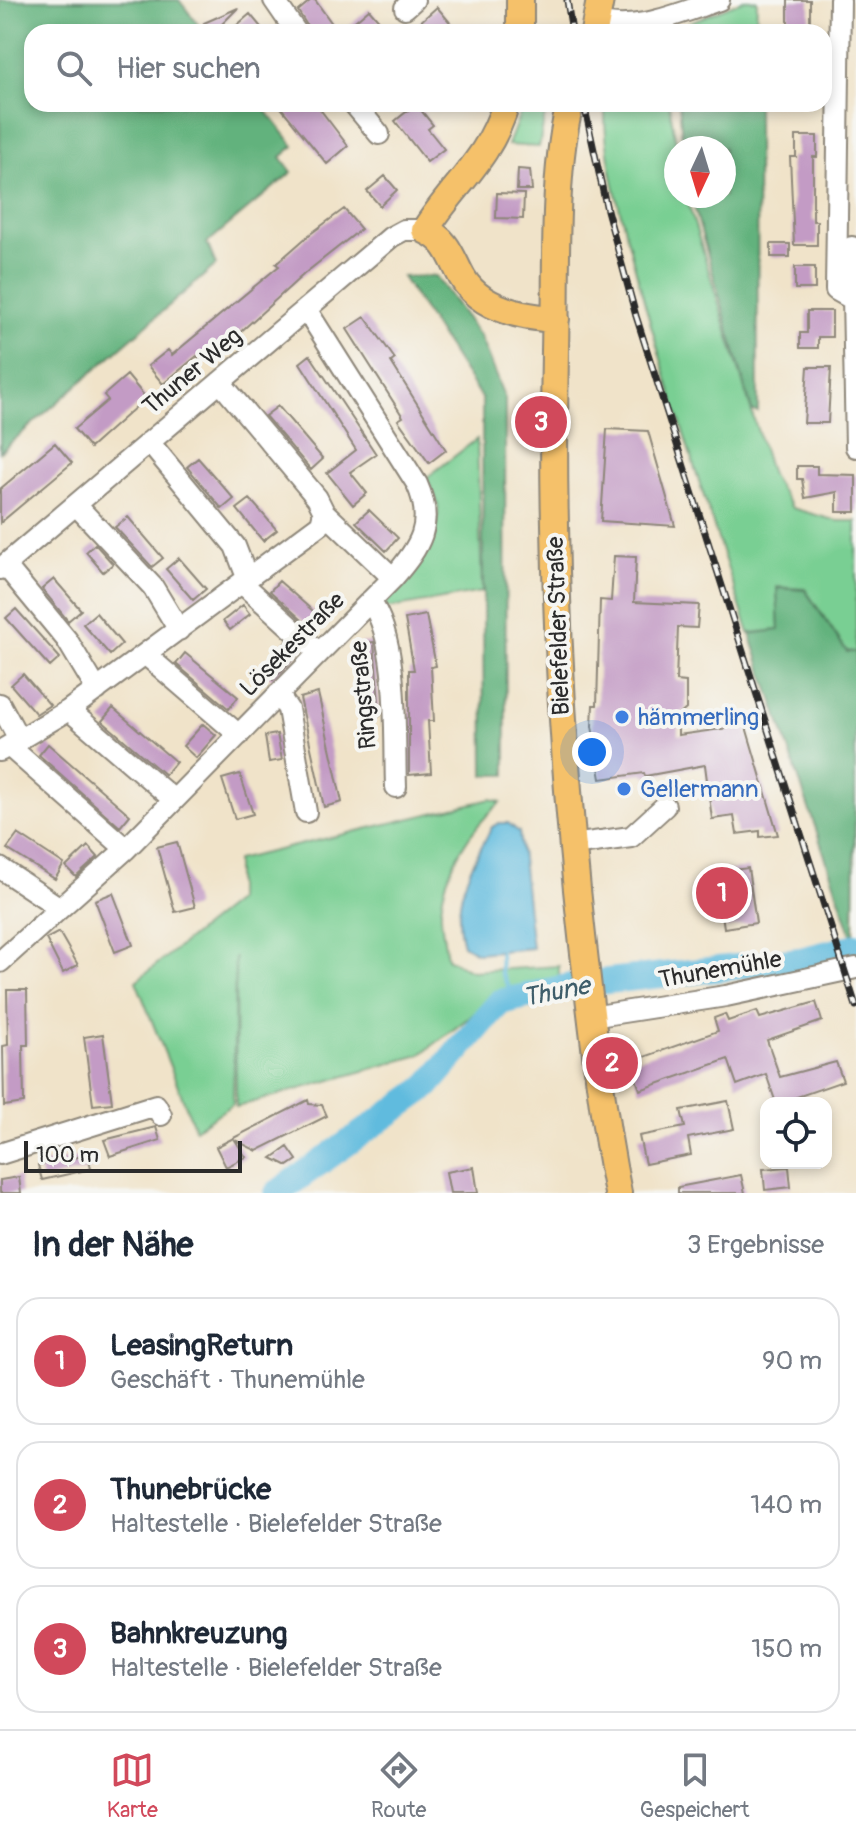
<!DOCTYPE html>
<html lang="de">
<meta charset="utf-8">
<style>
body{margin:0;font-family:Pangolin,sans-serif;background:#f2f2f3;color:#1f2937}
.controls{position:absolute;right:24px;bottom:24px;display:grid;overflow:hidden;border-radius:16px;box-shadow:0 4px 12px #0003}
.controls button{width:72px;height:72px;display:grid;place-items:center;padding:0;border:0;border-bottom:2px solid #e0e1e3;background:#fff;color:#1f2937;font:40px sans-serif}
.compass{position:absolute;left:664px;top:136px;width:72px;height:72px;border-radius:50%;background:#fff;box-shadow:0 4px 12px #0003;rotate:184deg}
.scale{position:absolute;left:24px;bottom:20px;width:218px;box-sizing:border-box;padding-left:8px;border:4px solid #2b2b2b;border-top:0;font-size:22px;line-height:28px;white-space:nowrap;color:#2b2b2b;-webkit-text-stroke:6px #f6f6f2;paint-order:stroke}
.you{position:absolute;left:592px;top:752px;width:28px;height:28px;margin:-20px;border:6px solid #fff;border-radius:50%;background:#1a73e8;box-shadow:0 0 0 12px #1a73e833}
.badge{display:grid;place-items:center;width:52px;height:52px;border-radius:50%;background:#d1495b;color:#fff;font-size:26px;font-weight:700}
.pin{position:absolute;translate:-50% -50%;border:4px solid #fff;box-shadow:0 2px 8px #0006}
.list{margin:0;padding:0;list-style:none}
h2{display:flex;justify-content:space-between;align-items:center;height:104px;margin:0;padding:0 32px;font-size:34px}
h2 small{font-size:26px;font-weight:400;color:#747a83}
.list li{display:grid;grid-template-columns:52px 1fr auto;gap:24px;align-items:center;box-sizing:border-box;height:128px;margin:0 16px 16px;padding:0 16px;border:2px solid #e0e1e3;border-radius:24px}
.list b{display:block;font-size:30px;white-space:nowrap}
.list p{margin:0;font-size:26px;white-space:nowrap;color:#747a83}
.list em{font-size:26px;font-style:normal;color:#747a83}
.icon{flex:none;width:44px;height:44px;fill:none;stroke:currentColor;stroke-width:2;stroke-linecap:round;stroke-linejoin:round}
.map{position:relative;flex:none;width:856px;height:1193px;overflow:hidden}
.search{position:absolute;background:#fff;box-shadow:0 4px 12px #0003;left:24px;right:24px;top:24px;height:88px;display:flex;align-items:center;gap:20px;box-sizing:border-box;padding:0 28px;border-radius:24px;color:#747a83;font-size:30px}
.sheet{height:536px;background:#fff}
nav{display:flex;justify-content:space-around;align-items:center;box-sizing:border-box;height:112px;border-top:2px solid #e0e1e3;background:#fff;font-size:22px;color:#747a83}
nav a{display:grid;justify-items:center;gap:4px}
nav .on{color:#d1495b}
.map>svg:first-child{display:block}
.green{fill:#79cf93;stroke:#527d5f;stroke-width:2}
.forest{fill:#62b27d;stroke:#466e54;stroke-width:2}
.water{fill:#61bbde;stroke:#467384;stroke-width:2}
.lines{fill:none;stroke-linecap:round;stroke-linejoin:round}
.stream{stroke:#61bbde;stroke-width:4}
.river{stroke:#61bbde;stroke-width:26}
.building{fill:#c39bc5}
.minor-casing{stroke:#8e877a;stroke-width:24}
.major-casing{stroke:#8e877a;stroke-width:30}
.minor{stroke:#fff;stroke-width:20}
.major{stroke:#f5c16b;stroke-width:26}
.rail-casing{stroke:#2b2b2b;stroke-width:7}
.rail{stroke:#f6f6f2;stroke-width:4;stroke-dasharray:12;stroke-linecap:butt}
.shop-dot{fill:#3f7fe0;stroke:#f6f6f2;stroke-width:3}
.labels{text-anchor:middle;stroke-width:8;stroke-linejoin:round;paint-order:stroke}
.street-label{font-size:24px;fill:#2b2b2b;stroke:#f6f6f2}
.shop-label{font-size:24px;fill:#366cbe;stroke:#f6f6f2;text-anchor:start}
.water-label{font-size:26px;font-style:italic;fill:#3e5d6a;stroke:#f6f6f2}
</style>
<div class="map">
<svg width="856" height="1193" viewBox="0 0 856 1193">
<rect width="100%" height="100%" fill="#f6f6f2"/>
<filter id="ink" filterUnits="userSpaceOnUse"><feTurbulence type="fractalNoise" baseFrequency=".0125" numOctaves="2"/><feDisplacementMap in="SourceGraphic" scale="16" xChannelSelector="R" yChannelSelector="G"/><feConvolveMatrix kernelMatrix="1 2 1 2 8 2 1 2 1" color-interpolation-filters="sRGB"/></filter>
<filter id="wash" filterUnits="userSpaceOnUse"><feTurbulence type="fractalNoise" baseFrequency=".006" numOctaves="4" result="noise"/><feDisplacementMap in="SourceGraphic" scale="32" xChannelSelector="R" yChannelSelector="G"/><feGaussianBlur stdDeviation="1.8" result="paint"/><feColorMatrix in="noise" values="0 0 0 0 0 0 0 0 0 0 0 0 0 0 0 0 0 1.4 0 .05"/><feComposite in="paint" operator="in"/></filter>
<g filter="url(#wash)">
<rect width="100%" height="100%" fill="#f0e3c9"/>
<path class="green" d="M744,0H757L756,30L753,32H666Z
M524,104H547L539,147L508,145Z
M605,104H669L677,148L676,196H686L771,475L792,508L837,521H856V652L847,651L805,589L777,587L779,630L749,633C708,509 666,385 633,260C620,210 603,155 605,104Z
M477,439L482,592L386,609L384,605C409,578 439,547 438,508C438,499 430,487 426,478Z
M491,799L501,802C470,829 445,867 441,909C440,925 445,942 447,958L471,971L559,966V979L496,997L420,1055L236,1107L235,957L233,1104L195,1129L136,981L236,901V860Z"/>
<path class="forest" d="M0,0H179L204,32H32V104H261L294,146L281,157L292,172L207,243L216,265L0,452Z
M679,104H757L758,412L752,411L691,196H724V148H683Z
M436,276L480,337L505,399L506,775H484L482,399L402,277Z
M777,588L805,590L847,652H856L854,942L750,634L779,630Z"/>
<path class="water" d="M499,823H508L519,832L532,948L477,953L463,945C450,900 471,866 492,827Z"/>
<g class="lines">
<path class="stream" d="M500,953L501,973L515,999"/>
<path class="river" d="M277,1193L427,1087L500,1002L580,984L800,960L856,946"/>
</g>
<g id="blocks">
<path class="building" d="M311,0H315L338,32H312L308,27L298,11Z
M788,0H810V29H788Z
M437,7L458,32H427L419,23Z
M238,8L214,32H210L204,23Z
M369,9L389,32H342Z
M250,14L265,32H229Z
M278,104H316L348,146L327,164Z
M416,104L433,125L428,129L444,149L427,162L395,121Z
M796,136H817V157H813V221H817V245H794L790,157H796Z
M518,169L530,170L532,190H517Z
M385,176L397,190L380,206L367,191Z
M497,193L524,194L523,219L496,218Z
M344,209L361,229L304,274L236,336L231,335L200,360L197,356L163,384L148,366L168,350L172,355L279,266L276,264L309,235Z
M771,244H790V257H771Z
M795,267H815V289H795Z
M807,311H832V337H818V348H800V333H807Z
M365,317L395,359L391,362L446,450L429,463L398,420L403,417L347,329Z
M310,355L376,454L350,472L367,493L353,505L327,473L356,450L300,363Z
M808,367H831L828,423H804Z
M127,375L146,398L90,448L74,429L108,400L104,395Z
M278,406L323,459L311,470L265,416Z
M607,429L648,431L675,526L601,521Z
M55,443L72,463L0,523V489Z
M198,458L234,499L222,509L187,467Z
M797,466H817V474L856,475V512H837V492L805,498L802,479H797Z
M250,499L277,530L263,541L237,509Z
M369,510L398,538L386,551L356,522Z
M128,517L163,558L152,567L115,527Z
M95,544L113,564L103,572L86,552Z
M614,556L636,557L634,602L699,605L697,628L678,627L676,681L686,682V709L678,716V735L729,728L728,722L744,720L778,835L760,837V831L737,834L734,816L712,819L705,765L645,776L644,773L601,779L592,726L593,705H597L600,600L611,601Z
M179,558L206,589L193,600L166,569Z
M54,579L81,610L68,621L42,589Z
M279,581L321,618L312,629L270,591Z
M243,605L250,614L230,630L223,621Z
M16,609L60,658L50,667L6,618Z
M96,613L122,644L110,655L83,624Z
M426,615L436,666L431,667L434,721H428L431,773L409,775V670H414L405,619Z
M287,641L299,653L273,680L261,668Z
M374,642L380,716L368,718L361,643Z
M185,653L238,697L229,709L176,664Z
M23,674L50,705L36,714L11,685Z
M318,693L342,802L324,807L300,698Z
M113,708L176,762L165,775L102,721Z
M203,724L216,735L196,758L183,746Z
M277,734L282,760L269,762L265,736Z
M48,744L130,815L120,827L39,755Z
M240,774L253,814L235,819L222,779Z
M18,834L64,864L55,879L7,849Z
M177,842L195,907L175,912L157,847Z
M88,846L98,857L76,877L66,867Z
M748,868L756,923L724,928L716,872Z
M113,893L133,945L115,952L95,900Z
M59,932L78,965L63,973L46,939Z
M7,990H27L28,1045H23L24,1103L4,1106L3,1046L8,1045Z
M816,1002L822,1021L767,1040L780,1077L836,1062L843,1081L788,1100L789,1103H776L766,1074L737,1085L728,1059L640,1090L630,1062L718,1031L714,1018L725,1014L728,1021L757,1011L760,1018Z
M103,1034L112,1103L93,1105L84,1037Z
M308,1100L309,1104L322,1105L327,1116L257,1151L235,1140L246,1157L226,1167L216,1147Z
M728,1101L734,1129L688,1138L691,1155L645,1164L639,1136L685,1127L681,1110Z
M156,1127L160,1140L110,1156L104,1140Z
M288,1147L297,1160L288,1166L272,1158Z
M88,1155L91,1169L42,1180L38,1165Z
M474,1167L478,1193H450L446,1172Z
M789,1167L791,1187L765,1190L763,1169Z
M741,1175L745,1193H678V1187Z
M19,1177L21,1193H0V1180Z"/>
</g>
</g>
<g filter="url(#ink)">
<use href="#blocks" fill-opacity="0" stroke="#8e877a" stroke-width="2"/>
<g class="lines">
<defs>
<path id="minor" d="M274,0L296,32
M840,0L836,290L852,299
M405,8L414,0
M596,22C638,33 679,13 719,0
M354,104L379,134
M852,247L856,447
M149,442L235,546L248,580
M76,505L153,587L179,630
M324,512L393,578
M5,565L67,640L97,690
M0,569L391,237L404,230H425
M243,584L319,653
M370,601C400,640 394,738 396,787
M146,655L239,735
M278,694L288,709L306,812
M0,704L20,741
M69,710L174,800
M10,747L126,849
M0,751L69,710L321,524L324,512L317,498L220,382
M572,845L631,837L665,806
M0,868L60,908
M0,962L126,849L393,578C420,547 435,524 417,484L306,309
M591,1017L726,996L856,968
M0,1154L156,1105L161,1115"/>
<path id="major" d="M520,32V0
M594,32L600,0
M506,104C489,160 454,184 425,230C448,240 451,257 462,277C480,309 522,317 556,319
M570,104C552,173 557,278 555,351C551,547 560,741 582,936C592,1022 601,1108 618,1193"/>
</defs>
<use href="#minor" class="minor-casing"/>
<use href="#major" class="major-casing"/>
<use href="#minor" class="minor"/>
<use href="#major" class="major"/>
<defs>
<path id="rail" d="M567,0L572,32
M584,104L607,210L636,316L856,1006"/>
</defs>
<use href="#rail" class="rail-casing"/>
<use href="#rail" class="rail"/>
</g>
</g>
<g class="shop-dot">
<circle cx="622" cy="717" r="8"/>
<circle cx="624" cy="789" r="8"/>
</g>
<g class="labels">
<g class="street-label">
<text transform="translate(192 371) rotate(-40)" y="8">Thuner Weg</text>
<text transform="translate(558 626) rotate(-92)" y="8">Bielefelder Straße</text>
<text transform="translate(292 644) rotate(-45)" y="8">Lösekestraße</text>
<text transform="translate(363 695) rotate(-95)" y="8">Ringstraße</text>
<text transform="translate(720 969) rotate(-10)" y="8">Thunemühle</text>
</g>
<g class="shop-label">
<text x="638" y="725">hämmerling</text>
<text x="640" y="797">Gellermann</text>
</g>
<g class="water-label">
<text transform="translate(556 991) rotate(-11)" y="9">Thune</text>
</g>
</g>
</svg>
<div class="controls">
<button><svg class="icon" aria-label="locate" viewBox="0 0 24 24"><circle cx="12" cy="12" r="6"/><path d="M12 2v4M12 18v4M2 12h4M18 12h4"/></svg></button>
</div>
<svg class="compass" viewBox="-18 -18 36 36"><path d="M0-13l5 13h-10z" fill="#e53935"/><path d="M0 13l5-13h-10z" fill="#747a83"/></svg>
<div class="scale">100 m</div>
<div class="you"></div>
<div class="pin badge" style="left:722px;top:893px">1</div>
<div class="pin badge" style="left:612px;top:1063px">2</div>
<div class="pin badge" style="left:541px;top:422px">3</div>
<div class="search"><svg class="icon" aria-label="search" viewBox="0 0 24 24"><circle cx="10" cy="10" r="6"/><path d="M15 15l6 6"/></svg>Hier suchen</div>
</div>
<section class="sheet">
<h2>In der Nähe<small>3 Ergebnisse</small></h2>
<ul class="list">
<li><span class="badge">1</span><div><b>LeasingReturn</b><p>Geschäft · Thunemühle</p></div><em>90 m</em></li>
<li><span class="badge">2</span><div><b>Thunebrücke</b><p>Haltestelle · Bielefelder Straße</p></div><em>140 m</em></li>
<li><span class="badge">3</span><div><b>Bahnkreuzung</b><p>Haltestelle · Bielefelder Straße</p></div><em>150 m</em></li>
</ul>
</section>
<nav>
<a class="on"><svg class="icon" aria-label="map" viewBox="0 0 24 24"><path d="M3 6l6-2 6 2 6-2v14l-6 2-6-2-6 2zM9 4v14M15 6v14"/></svg>Karte</a>
<a><svg class="icon" aria-label="directions" viewBox="0 0 24 24"><path d="M12 3l9 9-9 9-9-9zM9 14v-3h6M13 9l2 2-2 2"/></svg>Route</a>
<a><svg class="icon" aria-label="saved" viewBox="0 0 24 24"><path d="M7 4h10v16l-5-4-5 4z"/></svg>Gespeichert</a>
</nav>
